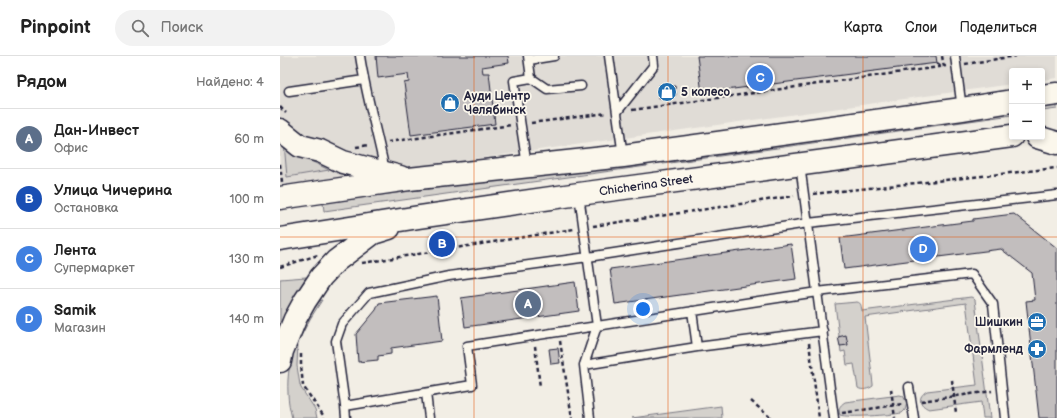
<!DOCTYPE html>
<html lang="ru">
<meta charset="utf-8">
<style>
body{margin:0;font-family:"Balsamiq Sans",sans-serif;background:#f2f2f2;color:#222}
.controls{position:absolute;right:12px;top:12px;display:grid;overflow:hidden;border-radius:4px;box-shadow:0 2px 6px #0003}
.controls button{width:36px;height:36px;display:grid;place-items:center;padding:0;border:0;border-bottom:1px solid #e0e0e0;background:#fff;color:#222;font:20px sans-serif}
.you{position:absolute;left:363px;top:253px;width:14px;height:14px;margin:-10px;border:3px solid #fff;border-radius:50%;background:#1a73e8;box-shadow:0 0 0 6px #1a73e833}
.badge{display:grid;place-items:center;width:26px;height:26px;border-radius:50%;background:#7c3aed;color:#fff;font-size:13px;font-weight:700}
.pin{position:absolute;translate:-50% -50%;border:2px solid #fff;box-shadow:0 1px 4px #0006}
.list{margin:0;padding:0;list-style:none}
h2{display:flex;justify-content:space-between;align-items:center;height:52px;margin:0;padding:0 16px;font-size:17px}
h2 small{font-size:13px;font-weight:400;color:#767676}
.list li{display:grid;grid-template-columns:26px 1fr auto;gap:12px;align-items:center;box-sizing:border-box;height:60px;padding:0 16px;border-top:1px solid #e0e0e0}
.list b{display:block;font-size:15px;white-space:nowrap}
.list p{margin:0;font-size:13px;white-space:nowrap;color:#767676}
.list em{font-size:13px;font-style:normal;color:#767676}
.icon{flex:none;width:22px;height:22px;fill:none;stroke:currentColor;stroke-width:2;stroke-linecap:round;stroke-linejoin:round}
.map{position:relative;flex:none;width:777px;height:362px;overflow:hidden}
header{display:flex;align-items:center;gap:24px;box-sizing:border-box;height:56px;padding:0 20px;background:#fff;border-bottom:1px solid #e0e0e0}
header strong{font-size:19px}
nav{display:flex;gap:22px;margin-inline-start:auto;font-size:14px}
.search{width:280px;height:36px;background:#f2f2f2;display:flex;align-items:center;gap:10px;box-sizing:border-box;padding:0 14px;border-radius:22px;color:#767676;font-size:15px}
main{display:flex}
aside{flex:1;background:#fff}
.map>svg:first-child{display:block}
.built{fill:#e0dcd6}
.green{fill:#d4d1cc;stroke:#7b7a84}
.building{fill:#c2bebe;stroke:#22223b}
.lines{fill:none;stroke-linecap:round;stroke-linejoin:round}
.lane-casing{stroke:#22223b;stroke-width:11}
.primary-casing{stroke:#22223b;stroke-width:25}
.path{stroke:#22223b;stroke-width:2.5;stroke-dasharray:4 3;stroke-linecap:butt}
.lane{stroke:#fbf7ec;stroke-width:8}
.primary{stroke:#fbf7ec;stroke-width:22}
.grid{fill:none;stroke:#e8590c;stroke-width:1;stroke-opacity:0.55}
.labels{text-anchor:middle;stroke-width:3.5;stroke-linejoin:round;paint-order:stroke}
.poi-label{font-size:12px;font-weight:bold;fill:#22223b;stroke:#fbf7ec;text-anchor:start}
.street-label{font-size:12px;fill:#22223b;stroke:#fbf7ec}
</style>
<header>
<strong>Pinpoint</strong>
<div class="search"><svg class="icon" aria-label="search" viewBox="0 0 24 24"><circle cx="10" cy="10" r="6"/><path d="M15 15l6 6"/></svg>Поиск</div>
<nav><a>Карта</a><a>Слои</a><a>Поделиться</a></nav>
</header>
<main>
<aside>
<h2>Рядом<small>Найдено: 4</small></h2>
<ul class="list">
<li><span class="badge" style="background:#5c6f8a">A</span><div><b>Дан-Инвест</b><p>Офис</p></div><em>60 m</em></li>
<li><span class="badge" style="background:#1a4fb4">B</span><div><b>Улица Чичерина</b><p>Остановка</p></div><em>100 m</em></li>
<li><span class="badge" style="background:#3f7fe0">C</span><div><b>Лента</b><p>Супермаркет</p></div><em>130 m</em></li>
<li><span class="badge" style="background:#3f7fe0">D</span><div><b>Samik</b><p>Магазин</p></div><em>140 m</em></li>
</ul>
</aside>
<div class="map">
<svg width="777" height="362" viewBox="0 0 777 362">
<rect width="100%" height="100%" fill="#f2eee5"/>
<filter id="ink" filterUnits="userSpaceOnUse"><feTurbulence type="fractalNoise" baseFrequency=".025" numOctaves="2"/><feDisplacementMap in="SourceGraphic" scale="8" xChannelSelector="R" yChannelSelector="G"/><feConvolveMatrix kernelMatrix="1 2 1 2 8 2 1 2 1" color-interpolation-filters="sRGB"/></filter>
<g filter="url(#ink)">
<path class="built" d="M0,0H777V22L762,24V15H732V28L0,130Z"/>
<path class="green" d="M777,46V53L762,55V48Z
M732,52V59L383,108L382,100Z
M4,87L27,103L49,114L7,121Z
M366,103L367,110L44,155L43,147Z
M26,221L0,267V223Z
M691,241L693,242L695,244L710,362H703L701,346L649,353C639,349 637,341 647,335L697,329L686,247L585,261L593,328V330C589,333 582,335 578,332L574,308L567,309L565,295L561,296L555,248L577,246C582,247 581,251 582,255Z
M42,244L30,263L18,286L17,310L20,329L21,332L35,353L37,362H12C10,354 8,345 8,337C6,301 20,276 37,246Z
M620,339L623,340L627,347L625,354L622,357C610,359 568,362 560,359C558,353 559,350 565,346Z
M441,350L442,362H352Z"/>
<path class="building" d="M96,0H228L229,7L202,11L203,17H209L215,68L131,79L124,27L129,26L128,18L98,22Z
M417,0H656L657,7L422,37Z
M395,30L396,39L379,42L377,33Z
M734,158L777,192V362H759L746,245L755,244L752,217L721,193L564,213L560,182L693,165V163Z
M511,188L516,223L335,248L330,213Z
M295,226L299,255L185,271L181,242Z
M157,240L162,285L111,292V298L98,300V304L78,306L76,278L96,254L99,247Z
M566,279L568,289L560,290L558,281Z
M278,292L280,307L271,308L269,293Z"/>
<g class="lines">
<defs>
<path id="lane" d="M80,0C86,39 97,76 105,115
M329,0L343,100
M675,0L682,53
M249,4L274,0
M251,22L267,33L301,30
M9,35L84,24
M337,56L374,9L373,0
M520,109L554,362
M247,110L234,25L251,22L248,0
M299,139L317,270L304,309L310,362
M412,255L417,291
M304,309L417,291L543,275
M629,331L634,362
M146,337L149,362
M65,350L56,285L62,268L89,237L169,220L308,201L528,167L777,139
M66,362L65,350L192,329L187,290L537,236L692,218L713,248L725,362"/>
<path id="primary" d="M762,40L777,38
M0,74L20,90L40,95L63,106L120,121
M757,81L777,87
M0,142L129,123L343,100L682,53L732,45
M0,183L139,161L299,138L732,80
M0,305L2,295L15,263L25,245L41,221L56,205L93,177L109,172"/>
</defs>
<use href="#lane" class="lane-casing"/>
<use href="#primary" class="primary-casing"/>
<path class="path" d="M662,0L664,11
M657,7L663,11
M685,8L736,0
M0,51L6,57
M352,54L666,10
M251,67L327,57
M108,86L232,69
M76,91L89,89
M0,108L2,126
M533,138L777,112
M313,170L514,140
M82,207L294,173
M0,211L38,199
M280,285L292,362
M529,287L539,362
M255,290L260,331
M21,298V309L23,330L43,359L44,362
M672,324L676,357
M611,333L615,362
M471,345L491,362
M641,345L712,335
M562,357L623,348"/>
<use href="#lane" class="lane"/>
<use href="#primary" class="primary"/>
</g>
</g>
<path class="grid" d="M194,0V362M388,0V362M583,0V362M0,181H777"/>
<defs>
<symbol id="shop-disc" viewBox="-11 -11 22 22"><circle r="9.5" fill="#1f6fb2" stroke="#fbf7ec"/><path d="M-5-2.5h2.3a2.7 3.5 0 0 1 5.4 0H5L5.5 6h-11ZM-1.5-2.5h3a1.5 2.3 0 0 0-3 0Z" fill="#fff"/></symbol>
<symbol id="office-disc" viewBox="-11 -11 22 22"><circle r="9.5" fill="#1f6fb2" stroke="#fbf7ec"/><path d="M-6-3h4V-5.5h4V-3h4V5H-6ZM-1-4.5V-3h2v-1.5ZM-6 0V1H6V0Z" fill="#fff"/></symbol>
<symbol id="pharmacy-disc" viewBox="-11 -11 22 22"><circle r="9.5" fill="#1f6fb2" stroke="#fbf7ec"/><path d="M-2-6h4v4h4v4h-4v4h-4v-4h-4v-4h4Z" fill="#fff"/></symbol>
</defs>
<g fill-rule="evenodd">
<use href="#shop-disc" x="376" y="25" width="22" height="22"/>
<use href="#shop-disc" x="159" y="36" width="22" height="22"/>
<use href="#office-disc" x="746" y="255" width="22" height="22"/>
<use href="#pharmacy-disc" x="746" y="282" width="22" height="22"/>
</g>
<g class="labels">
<g class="poi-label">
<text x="401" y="40">5 колесо</text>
<text x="184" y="44">Ауди Центр<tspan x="184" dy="14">Челябинск</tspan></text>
<text x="743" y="270" text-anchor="end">Шишкин</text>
<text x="743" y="297" text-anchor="end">Фармленд</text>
</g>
<g class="street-label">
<text transform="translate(366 129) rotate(-8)" y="4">Chicherina Street</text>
</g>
</g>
</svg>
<div class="controls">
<button>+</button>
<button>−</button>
</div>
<div class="you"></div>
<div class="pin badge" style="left:248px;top:248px;background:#5c6f8a">A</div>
<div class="pin badge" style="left:162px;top:188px;background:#1a4fb4">B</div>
<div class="pin badge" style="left:480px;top:22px;background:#3f7fe0">C</div>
<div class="pin badge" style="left:643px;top:193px;background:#3f7fe0">D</div>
</div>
</main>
